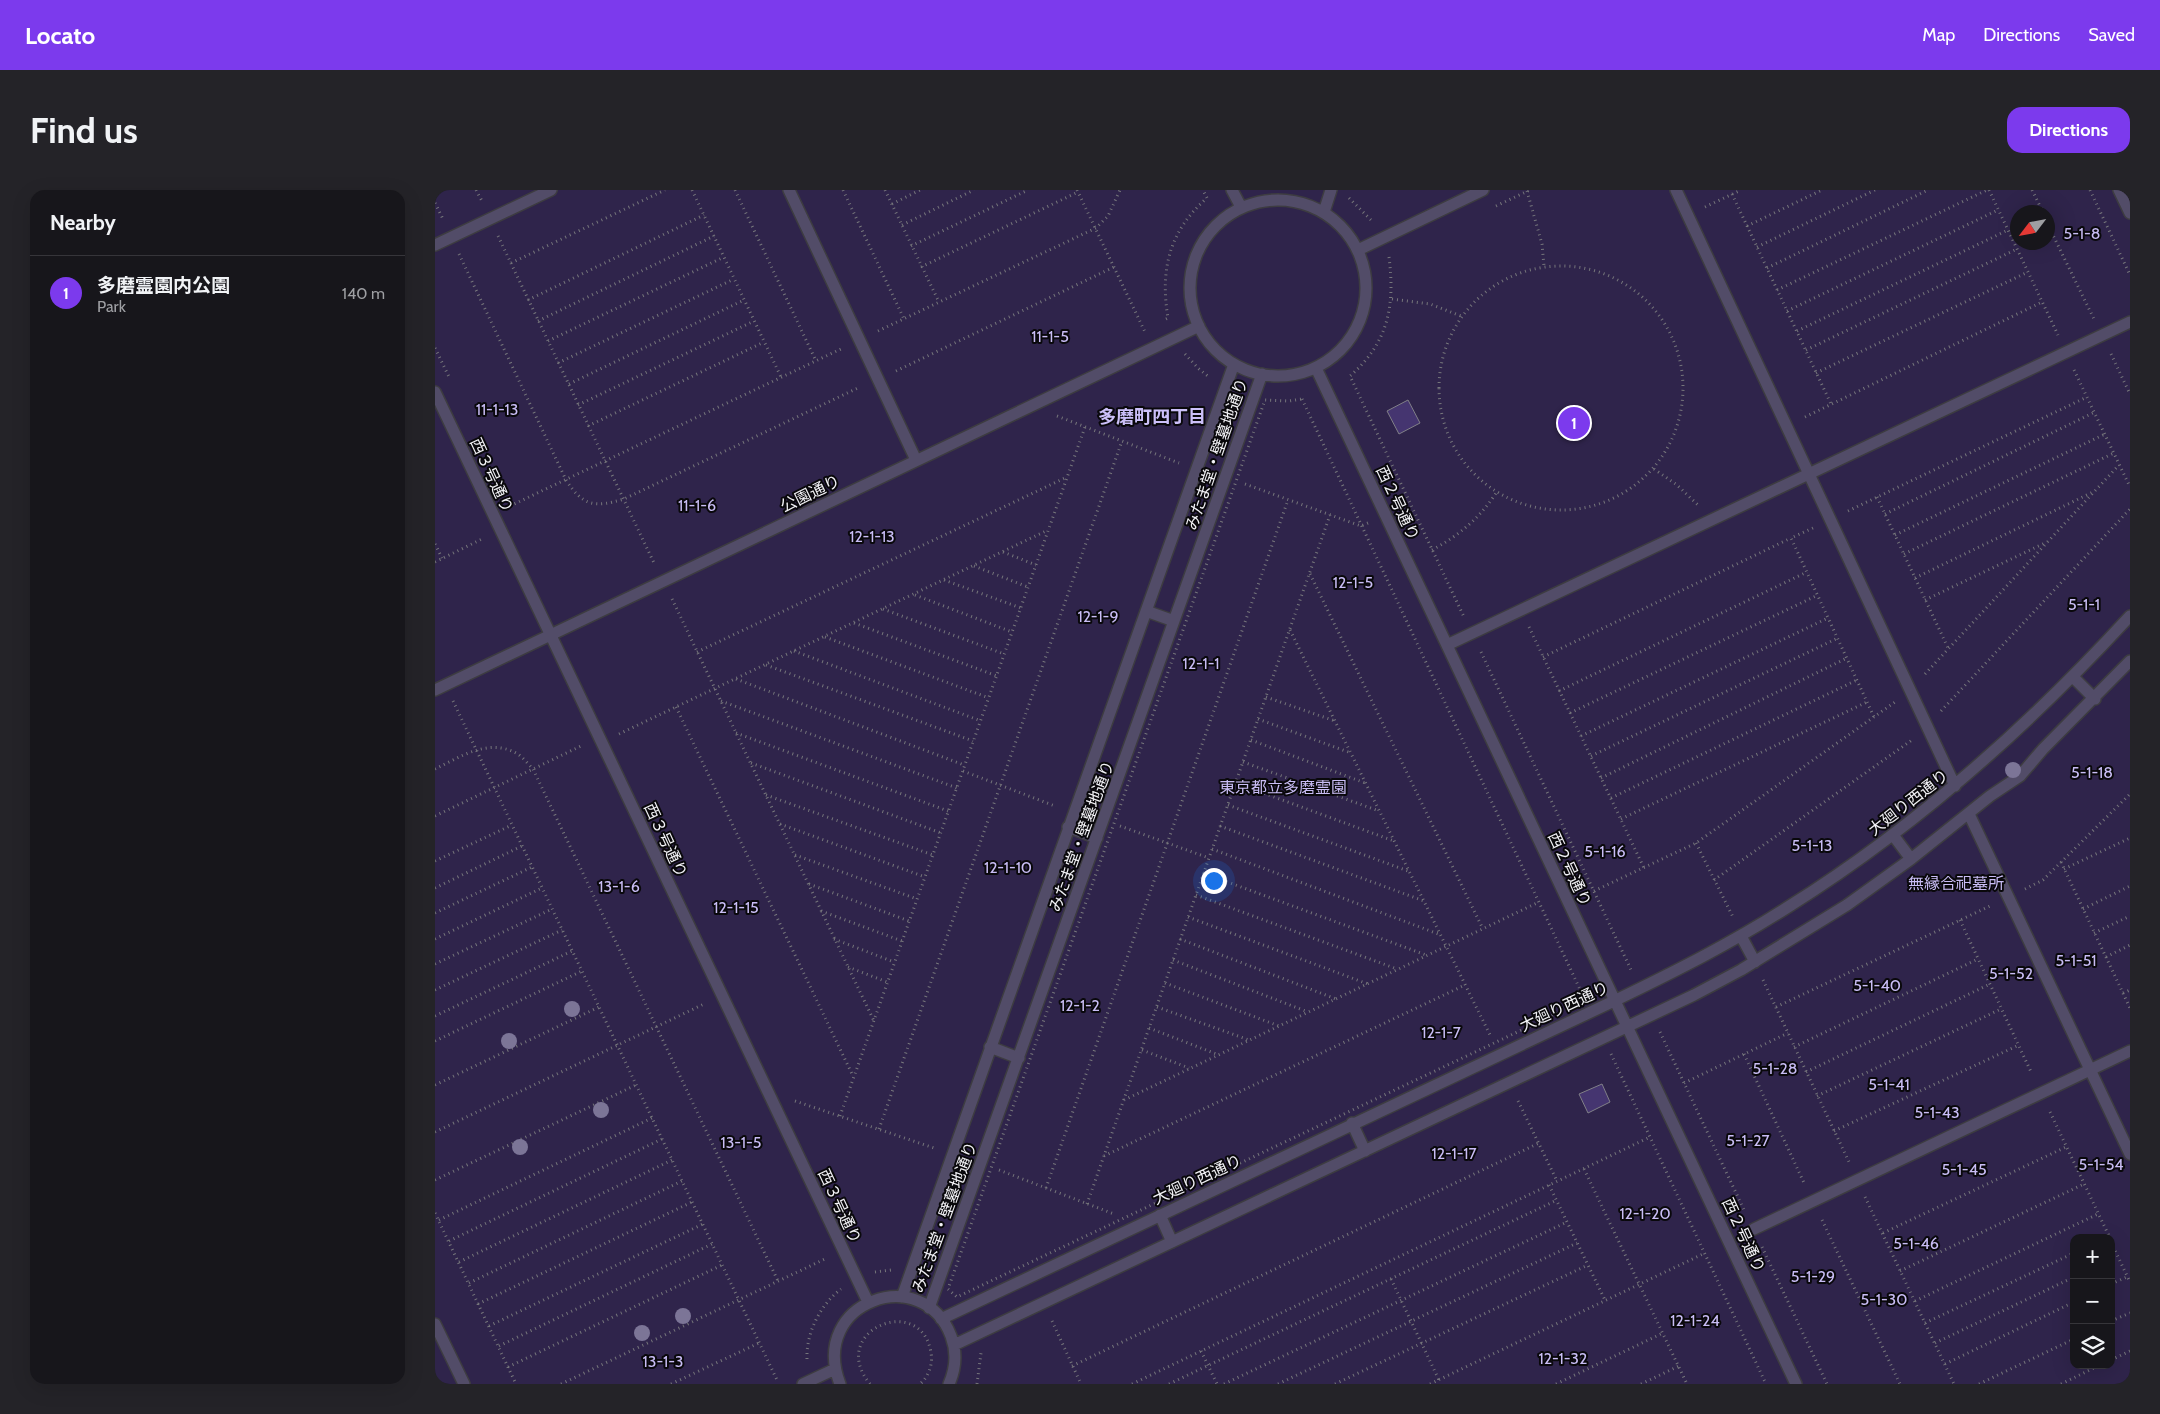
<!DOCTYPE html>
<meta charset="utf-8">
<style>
body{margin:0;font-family:Cabin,"Noto Sans JP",sans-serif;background:#242328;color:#f1f3f6}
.controls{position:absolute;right:15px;bottom:15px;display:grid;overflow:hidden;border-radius:10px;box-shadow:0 5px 20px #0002}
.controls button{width:45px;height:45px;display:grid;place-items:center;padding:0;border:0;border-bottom:1px solid #36353a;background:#17161b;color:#f1f3f6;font:25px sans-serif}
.compass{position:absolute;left:1575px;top:15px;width:45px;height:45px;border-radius:50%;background:#17161b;box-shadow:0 5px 20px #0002;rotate:238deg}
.you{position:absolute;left:778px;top:690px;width:18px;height:18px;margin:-12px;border:4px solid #fff;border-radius:50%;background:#1a73e8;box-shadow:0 0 0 8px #1a73e833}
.badge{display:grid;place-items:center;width:32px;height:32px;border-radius:50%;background:#7c3aed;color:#fff;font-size:16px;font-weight:700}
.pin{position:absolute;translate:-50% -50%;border:2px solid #fff;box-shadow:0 1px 5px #0006}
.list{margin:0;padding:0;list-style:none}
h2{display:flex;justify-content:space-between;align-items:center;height:65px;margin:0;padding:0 20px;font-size:21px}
h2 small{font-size:16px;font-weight:400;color:#9e9fa3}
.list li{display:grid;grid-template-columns:32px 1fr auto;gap:15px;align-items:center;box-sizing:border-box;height:75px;padding:0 20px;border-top:1px solid #36353a}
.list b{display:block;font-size:19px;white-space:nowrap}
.list p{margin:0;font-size:16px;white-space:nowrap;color:#9e9fa3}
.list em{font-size:16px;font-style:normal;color:#9e9fa3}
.icon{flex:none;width:28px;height:28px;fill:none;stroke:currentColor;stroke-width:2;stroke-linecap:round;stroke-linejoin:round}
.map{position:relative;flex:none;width:1695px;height:1194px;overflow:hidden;border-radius:15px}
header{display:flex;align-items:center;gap:30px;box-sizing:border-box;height:70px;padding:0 25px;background:#7c3aed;color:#fff}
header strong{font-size:24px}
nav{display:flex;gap:28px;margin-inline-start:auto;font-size:18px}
.intro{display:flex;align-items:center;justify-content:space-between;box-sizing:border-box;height:120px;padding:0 30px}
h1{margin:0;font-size:35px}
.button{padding:12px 22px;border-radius:15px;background:#7c3aed;color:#fff;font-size:18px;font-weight:700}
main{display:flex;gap:30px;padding:0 30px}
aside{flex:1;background:#17161b;border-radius:15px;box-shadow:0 5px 20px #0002}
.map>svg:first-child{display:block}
.green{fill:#2f244b;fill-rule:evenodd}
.building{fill:#453570;stroke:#818088}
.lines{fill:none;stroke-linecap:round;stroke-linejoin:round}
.lane-casing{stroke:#3d3c41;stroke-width:14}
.path{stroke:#76767b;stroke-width:3;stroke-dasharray:1 4;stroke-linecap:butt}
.lane{stroke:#524c68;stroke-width:11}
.tree{fill:#7c7597}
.labels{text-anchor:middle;stroke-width:4;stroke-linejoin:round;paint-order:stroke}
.park-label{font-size:16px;fill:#c9bdf5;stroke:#09080b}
.street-label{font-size:16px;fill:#f2f2f6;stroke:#09080b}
.neighbourhood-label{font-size:18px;font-weight:bold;fill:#ccc0f9;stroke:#09080b}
</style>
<header>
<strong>Locato</strong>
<nav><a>Map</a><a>Directions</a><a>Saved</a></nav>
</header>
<div class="intro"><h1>Find us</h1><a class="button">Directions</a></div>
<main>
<aside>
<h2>Nearby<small></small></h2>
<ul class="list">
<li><span class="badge">1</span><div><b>多磨霊園内公園</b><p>Park</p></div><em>140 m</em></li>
</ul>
</aside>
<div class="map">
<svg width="1695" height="1194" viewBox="0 0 1695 1194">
<rect width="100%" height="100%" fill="#1f1e24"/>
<path class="green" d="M0,0H1695V1194H0ZM1582,22H1612V52H1582ZM1639,1048H1676V1175H1639Z"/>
<path class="building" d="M973,210L985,233L964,244L952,221Z
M1167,894L1175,912L1153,923L1144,904Z"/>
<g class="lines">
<defs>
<path id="lane" d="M354,0L481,270
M797,0L806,17
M1241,0L1520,596
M1684,0L1695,23
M755 98a88 88 0 1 1 176 0a88 88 0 1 1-176 0Z
M889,22L896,0
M0,55L116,0
M923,60L1048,0
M881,178L1361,1194
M0,202L433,1112
M711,421L739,431
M1012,455L1695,132
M1638,487L1660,509
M0,500L764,136
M1534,624L1695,964
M633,637L662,648
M1458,645L1476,669
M1306,746L1320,772
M555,857L584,868
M917,933L930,961
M725,1025L737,1052
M1319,1039L1695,861
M467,1107L799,174
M494,1118L827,184
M506,1129L1179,811C1239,782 1297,753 1353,717C1481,637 1593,537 1695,426
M0,1134L29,1194
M519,1155L1259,805L1306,780L1412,715L1476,669L1555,606L1585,586L1608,559L1695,471
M368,1194L400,1179
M405,1194C373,1111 488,1072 516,1146C522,1162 521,1178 514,1194"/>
</defs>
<use href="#lane" class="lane-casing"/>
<path class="path" d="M41,0L47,11
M257,0L346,187
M300,0L381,171
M408,0L469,129
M450,0L504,112
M642,0L710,142
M1554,0L1623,145
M1597,0L1608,22
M1655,0L1695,85
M1092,1L1107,54L1109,76
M1297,4L1396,214
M914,8L936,30
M0,13L8,29
M457,14L485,0
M1061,16L1095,0
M1270,17L1306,0
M1612,33L1659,129
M467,35L539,0
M1312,36L1387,0
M63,46L220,375
M476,56L593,0
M1322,57L1440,0
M24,64L131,290C148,316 159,318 189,309L425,197
M954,67C960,115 954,152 915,186L1029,427
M76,73L230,0
M1004 198a122 122 0 1 1 244 0a122 122 0 1 1-244 0Z
M486,77L643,2
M1332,78L1493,0
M1342,100L1552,0
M957,109L995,114L1026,126
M93,110L269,25
M1352,121L1563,20
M731,129L733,128C725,80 734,41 772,8L768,0
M103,131L279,46
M443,141L661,38L673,26L685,0
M1362,141L1573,40
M113,151L289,67
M0,158L14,187
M1371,160L1582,59
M750,164L764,179L774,187
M1676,164L1695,204
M123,173L299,89
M1639,180L1695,297
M461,181L679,77
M1381,183L1593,82
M134,194L309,110
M867,209L1150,810L522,1107L513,1099L830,210L854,211Z
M143,215L319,131
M622,226L744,273
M1370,227L1607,112
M153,236L329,152
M1219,279L1242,295L1263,315
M810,294L926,336L933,333
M1442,307L1513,458
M75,316L408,158
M1413,321L1652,207
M1450,324L1660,222
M1378,338L1356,348L1439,527
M1460,345L1670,244
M0,354L7,368
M997,360C1023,346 1045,328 1061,303
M568,362L601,375
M1469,364L1679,263
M0,372L47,349
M539,376L593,397
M875,384L1048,739
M1480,388L1658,302
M509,390L586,418
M480,405L577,442
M237,409L439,831
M1490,410L1612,352
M448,419L569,464
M419,433L562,486
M1094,437L1209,678
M855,440L1056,847
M390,447L554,508
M359,461L546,531
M262,462L632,287
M1046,462L1197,782
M1108,467L1356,348
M331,475L538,551
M1490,484L1684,275
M301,489L529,575
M1124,501L1372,382
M831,507L900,531
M18,511L343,1192
M286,511L522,598
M241,517L418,886
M1506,521L1695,319
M1135,523L1383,405
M823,529L916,563
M301,543L513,621
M184,544L613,340
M1146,546L1393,428
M816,550L930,593
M1156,566L1403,448
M808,572L944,621
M316,573L506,643
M0,579C25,567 53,548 81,563C87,566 93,574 98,579L343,1091
M528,581L620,616
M1166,588L1412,468
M801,593L959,651
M331,605L498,665
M1176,608L1422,490
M793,615L973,681
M0,626L146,556
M1186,629L1432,512
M345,634L490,687
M685,636L774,668
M785,636L989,711
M1261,653L1298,727
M777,659L1006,745
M360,665L482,709
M0,671L77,635
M1626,672L1695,818
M1629,679L1695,648
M768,683L991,765
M1279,690L1477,550
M374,694L474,731
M0,698L87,656
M1590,699L1608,690L1695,604
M1159,701L1261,653L1460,512
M761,705L962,779
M1648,719L1695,696
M386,721L467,751
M0,723L97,677
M753,727L933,794
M1525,730L1597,884
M1659,743L1695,726
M0,749L107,698
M399,749L459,772
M745,749L901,809
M1671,767L1695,755
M738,770L873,822
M0,774L117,719
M413,777L452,792
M1328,790L1414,972
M730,793L844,836
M0,800L127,740
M1688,803L1695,800
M722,817L814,850
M1341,817L1555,716
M0,826L137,761
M714,838L784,865
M1225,842L1310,1022
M0,851L147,781
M1359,857L1543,769
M707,860L754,878
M1176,864L1331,1194
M1309,864L1370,995
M1371,882L1555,794
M1249,893L1353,843
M0,895L164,817
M1382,906L1566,819
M689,910L1104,712
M360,911L499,958
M1083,911L1122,991
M1615,922L1675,1048
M405,926L650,237
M444,939L687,251
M1399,941L1584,855
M0,942L269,814
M669,966L1030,795
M1149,979L1252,1194
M564,980L679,1024
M0,990L201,895
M1114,995L1170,1110
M611,998L853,310
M1430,1007L1519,1194
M652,1014L895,325
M0,1023L81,1194
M4,1030L217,928
M1387,1030L1465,1194
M1448,1043L1631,957
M14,1051L227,949
M1676,1052L1695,1092
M1327,1057L1392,1194
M24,1072L237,970
M1465,1081L1649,994
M440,1082L456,1080
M956,1089L1004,1190
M34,1093L247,991
M1676,1094L1692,1087
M1480,1111L1663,1024
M43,1114L257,1012
M617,1131L646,1194
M1676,1131L1695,1123
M1490,1133L1639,1063
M54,1136L268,1034
M1500,1153L1639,1087
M64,1156L277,1054
M766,1161L782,1194
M372,1169C371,1143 385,1115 406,1099
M1676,1170L1695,1161
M1510,1174L1639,1112
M637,1176L1104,953
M73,1177L287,1075
M126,1194L392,1068
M236,1194L324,1153
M435,1194C391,1140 487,1102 496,1163C498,1174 494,1186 485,1194
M542,1194L546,1163
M697,1194L1215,947
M734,1194L1122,1010
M789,1194L1132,1032
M843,1194L1142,1053
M900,1194L1153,1075
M995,1194L1270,1063
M1121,1194L1228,1143
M1206,1194L1244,1176
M1544,1194L1639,1149
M1626,1194L1665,1175"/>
<use href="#lane" class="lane"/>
</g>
<g class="tree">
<circle cx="1578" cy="580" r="8"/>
<circle cx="137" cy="819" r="8"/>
<circle cx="74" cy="851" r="8"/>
<circle cx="166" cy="920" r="8"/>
<circle cx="85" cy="957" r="8"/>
<circle cx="248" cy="1126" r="8"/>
<circle cx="207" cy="1143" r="8"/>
</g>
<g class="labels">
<g class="park-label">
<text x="1647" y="49">5-1-8</text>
<text x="615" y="152">11-1-5</text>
<text x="62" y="225">11-1-13</text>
<text x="262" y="321">11-1-6</text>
<text x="437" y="352">12-1-13</text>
<text x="918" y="398">12-1-5</text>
<text x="1649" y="420">5-1-1</text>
<text x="663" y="432">12-1-9</text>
<text x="766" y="479">12-1-1</text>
<text x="1657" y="588">5-1-18</text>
<text x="848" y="603">東京都立多磨霊園</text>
<text x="1377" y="661">5-1-13</text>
<text x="1170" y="667">5-1-16</text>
<text x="573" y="683">12-1-10</text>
<text x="1521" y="699">無縁合祀墓所</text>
<text x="184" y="702">13-1-6</text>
<text x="301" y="723">12-1-15</text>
<text x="1641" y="776">5-1-51</text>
<text x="1576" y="789">5-1-52</text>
<text x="1442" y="801">5-1-40</text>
<text x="645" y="821">12-1-2</text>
<text x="1006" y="848">12-1-7</text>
<text x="1340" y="884">5-1-28</text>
<text x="1454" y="900">5-1-41</text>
<text x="1502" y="928">5-1-43</text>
<text x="1313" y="956">5-1-27</text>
<text x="306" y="958">13-1-5</text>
<text x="1019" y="969">12-1-17</text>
<text x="1666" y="980">5-1-54</text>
<text x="1529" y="985">5-1-45</text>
<text x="1210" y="1029">12-1-20</text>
<text x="1481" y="1059">5-1-46</text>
<text x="1378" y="1092">5-1-29</text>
<text x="1449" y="1115">5-1-30</text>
<text x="1260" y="1136">12-1-24</text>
<text x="1128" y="1174">12-1-32</text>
<text x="228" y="1177">13-1-3</text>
</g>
<g class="street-label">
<text transform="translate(781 264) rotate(-71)" y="6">みたま堂・壁墓地通り</text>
<text transform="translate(57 285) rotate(65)" y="6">西３号通り</text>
<text transform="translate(375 303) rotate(-26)" y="6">公園通り</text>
<text transform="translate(963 313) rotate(65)" y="6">西２号通り</text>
<text transform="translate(1473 612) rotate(-38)" y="6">大廻り西通り</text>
<text transform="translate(646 646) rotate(-70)" y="6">みたま堂・壁墓地通り</text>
<text transform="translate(231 650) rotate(65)" y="6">西３号通り</text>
<text transform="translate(1135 679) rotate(65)" y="6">西２号通り</text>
<text transform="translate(1129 816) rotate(-25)" y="6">大廻り西通り</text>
<text transform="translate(762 989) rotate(-25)" y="6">大廻り西通り</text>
<text transform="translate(405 1016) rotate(65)" y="6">西３号通り</text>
<text transform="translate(509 1027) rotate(-70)" y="6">みたま堂・壁墓地通り</text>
<text transform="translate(1309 1045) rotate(65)" y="6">西２号通り</text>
</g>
<g class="neighbourhood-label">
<text x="717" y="233">多磨町四丁目</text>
</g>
</g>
</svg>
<div class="controls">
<button>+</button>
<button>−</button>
<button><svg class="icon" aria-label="layers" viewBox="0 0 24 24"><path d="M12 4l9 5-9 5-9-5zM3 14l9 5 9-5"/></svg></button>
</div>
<svg class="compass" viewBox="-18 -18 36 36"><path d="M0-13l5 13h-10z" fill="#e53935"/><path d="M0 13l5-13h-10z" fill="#9e9fa3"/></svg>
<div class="you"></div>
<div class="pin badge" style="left:1139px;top:233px">1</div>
</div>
</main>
